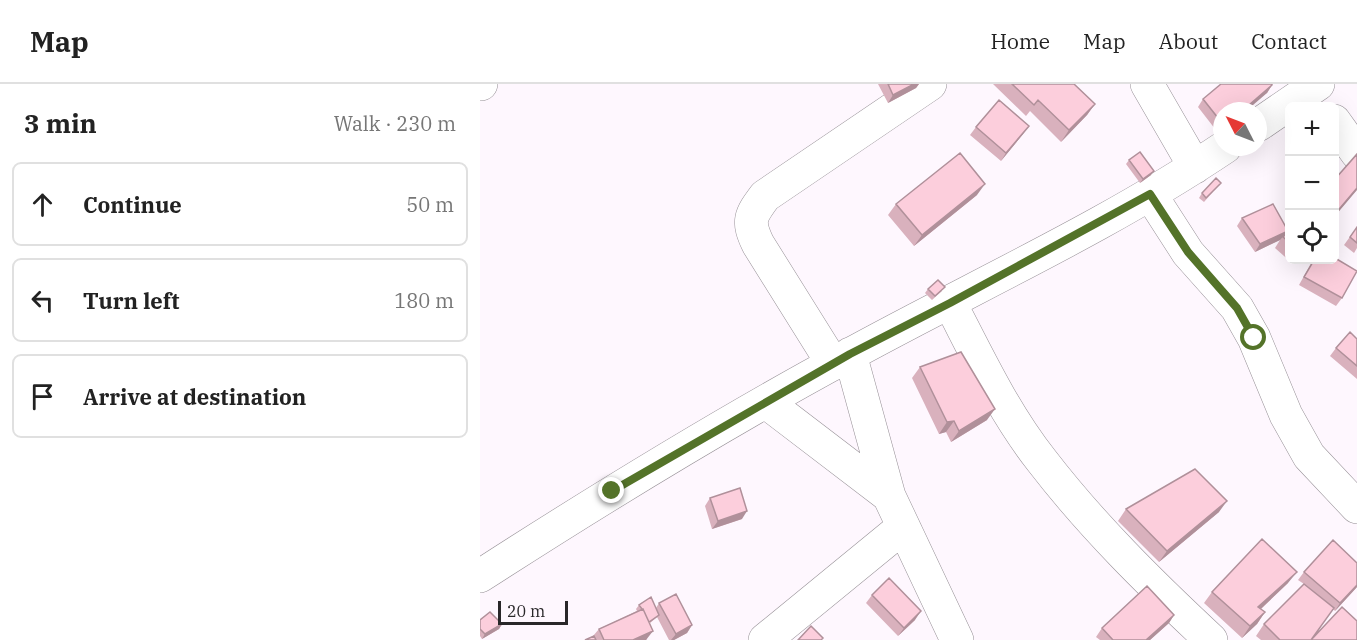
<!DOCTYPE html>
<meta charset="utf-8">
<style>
body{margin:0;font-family:"IBM Plex Serif",serif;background:#f2f2f2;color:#222}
.controls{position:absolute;right:18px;top:18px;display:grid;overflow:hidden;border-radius:9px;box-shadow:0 6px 24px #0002}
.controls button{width:54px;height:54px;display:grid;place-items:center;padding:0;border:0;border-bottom:2px solid #e0e0e0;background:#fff;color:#222;font:30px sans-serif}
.compass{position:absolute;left:733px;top:18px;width:54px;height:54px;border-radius:50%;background:#fff;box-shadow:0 6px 24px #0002;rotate:312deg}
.scale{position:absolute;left:18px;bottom:15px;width:70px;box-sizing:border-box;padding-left:6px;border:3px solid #292729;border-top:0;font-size:16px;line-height:21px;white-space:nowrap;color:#292729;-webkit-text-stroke:4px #fef7fe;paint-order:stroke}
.stop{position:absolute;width:18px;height:18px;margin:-14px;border:4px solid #547329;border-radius:50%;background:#fff}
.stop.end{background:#547329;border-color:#fff;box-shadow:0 2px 6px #0008}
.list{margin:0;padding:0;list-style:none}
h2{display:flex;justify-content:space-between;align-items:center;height:78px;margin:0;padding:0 24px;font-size:26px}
h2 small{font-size:20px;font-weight:400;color:#767676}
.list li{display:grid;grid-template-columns:39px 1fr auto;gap:18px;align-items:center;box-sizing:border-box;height:84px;margin:0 12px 12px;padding:0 12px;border:2px solid #e0e0e0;border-radius:9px}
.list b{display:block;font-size:22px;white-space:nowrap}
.list em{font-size:20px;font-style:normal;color:#767676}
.icon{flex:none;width:33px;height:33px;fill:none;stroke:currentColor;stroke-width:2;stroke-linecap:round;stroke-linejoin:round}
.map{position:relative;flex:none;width:877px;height:556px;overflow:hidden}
header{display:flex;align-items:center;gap:36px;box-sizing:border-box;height:84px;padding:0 30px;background:#fff;border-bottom:2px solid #e0e0e0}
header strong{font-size:28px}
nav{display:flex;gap:33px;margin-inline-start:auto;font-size:21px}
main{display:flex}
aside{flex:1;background:#fff}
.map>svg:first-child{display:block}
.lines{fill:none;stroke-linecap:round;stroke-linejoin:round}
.minor-casing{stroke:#979197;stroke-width:34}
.minor{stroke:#fff;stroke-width:33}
.wall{fill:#d9b1bd}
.shaded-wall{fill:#b0909a}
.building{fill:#fccedc;stroke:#b0909a;stroke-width:1.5}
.route{stroke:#547329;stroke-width:8}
</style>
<header>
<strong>Map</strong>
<nav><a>Home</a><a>Map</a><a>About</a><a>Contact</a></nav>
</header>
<main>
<aside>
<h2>3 min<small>Walk · 230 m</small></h2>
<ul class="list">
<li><svg class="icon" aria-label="ahead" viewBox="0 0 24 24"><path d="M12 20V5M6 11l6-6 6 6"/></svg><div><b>Continue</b></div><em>50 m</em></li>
<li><svg class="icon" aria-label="left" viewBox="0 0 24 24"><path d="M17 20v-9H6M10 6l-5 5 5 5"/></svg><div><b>Turn left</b></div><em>180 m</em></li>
<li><svg class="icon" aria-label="arrive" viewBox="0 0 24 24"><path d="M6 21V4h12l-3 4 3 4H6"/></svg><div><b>Arrive at destination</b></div></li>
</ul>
</aside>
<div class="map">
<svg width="877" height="556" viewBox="0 0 877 556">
<rect width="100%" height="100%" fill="#fef7fe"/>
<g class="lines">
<defs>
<path id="minor" d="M0,0H1
M667,0L715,83
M854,37L877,69
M778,41L838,0
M670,110L708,169L757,224L774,254L806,331L829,372L877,423
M470,219C498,273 524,329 562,377C612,442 671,500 731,556
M370,270L409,412L477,556
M353,280L278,160C267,137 270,132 285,112L450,0
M286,318L409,412
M0,492C121,414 243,339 369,271C495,202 626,143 745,63
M285,556L423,443"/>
</defs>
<use href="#minor" class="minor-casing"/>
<use href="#minor" class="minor"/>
</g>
<path class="wall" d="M398,0H439L436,4L408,19Z
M513,0H594L615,20L607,31L581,58L550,27L546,32Z
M792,1L787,9L742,27V47L739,50L718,23L723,15Z
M496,43L543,50L521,77L490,51Z
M649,76L671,91L660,99L646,80Z
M741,99L724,118L719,114L722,109Z
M497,111L434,162L408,131L416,120Z
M762,134L808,146L810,145V176H817L813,180L795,164L800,156L775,168L757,142Z
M877,143V164L874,169L864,161Z
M833,176H855L862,214L856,222L819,201Z
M448,205L462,207L452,216L445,209Z
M877,255V295L850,272L856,264Z
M440,283L507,336L471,358L466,348L459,350L432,294Z
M230,414L262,435L232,445L225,422Z
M646,425L739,428L679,478L638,437Z
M877,479V503L855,527L853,525L831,556H781L776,552L784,540L824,500L818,496L824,488Z
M808,499L781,525L785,528L777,540L762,554L724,519L732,508Z
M392,511L435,536L418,552L386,519Z
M179,519L212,541L207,549L194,556H189L177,533L169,540L167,555L166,556H105L113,552L119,545L157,527L156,525L159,521L176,524Z
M694,531L689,539L670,556H620L616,553L622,544Z
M0,536L22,540L19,545L2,555L0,552Z"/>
<path class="shaded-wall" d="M434,0H439L436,4L408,19L413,11Z
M792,1L787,9L766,27H762Z
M615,20L607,31L581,58L589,46Z
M549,42L543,50L521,77L526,69Z
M674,87L671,91L660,99L663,95Z
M505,100L497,111L434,162L442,151Z
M877,104V106L855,132V130Z
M808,147L800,156L775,168L780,160Z
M515,325L507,336L471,358L479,347Z
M474,337L466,348L459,350L467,338Z
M747,417L739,428L679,478L687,467Z
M267,427L262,435L232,445L238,437Z
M817,488L808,499L770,535L778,523Z
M877,501V503L855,527L860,519Z
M441,527L435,536L418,552L424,544Z
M785,528L777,540L762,554L770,542Z
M694,531L689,539L670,556H666Z
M22,540L19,545L2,555L5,550Z
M212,541L207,549L194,556H191L196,550Z
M173,547L166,556H153Z"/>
<path class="building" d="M408,0H434L413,11Z
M532,0H594L615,20L589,46L558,16L554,21Z
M741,0H792V1L762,27H742V39L723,15Z
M519,16L549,42L526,69L496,43Z
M660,68L674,87L663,95L649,76Z
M480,69L505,100L442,151L416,120Z
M877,70V104L855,130V95Z
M736,94L741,99L726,114L722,109Z
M793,120L808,147L780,160L762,134Z
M877,143V159L870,153Z
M810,145V159L803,153Z
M855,174L877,187L862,214L824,193L834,176H855Z
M458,196L465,203L455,212L448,205Z
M870,248L877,255V282L856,264Z
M481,268L515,325L479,347L474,337L467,338L440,283Z
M715,385L747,417L687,467L646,425Z
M260,404L267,427L238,437L230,414Z
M782,455L817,488L778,523L785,528L770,542L732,508Z
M853,456L877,479V501L860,519L824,488Z
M409,494L441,527L424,544L392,511Z
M824,500L854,524L831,556H800L784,540Z
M667,502L694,531L666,556H633L622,544Z
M196,510L212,541L196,550L179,519Z
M171,513L179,531L169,538L163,525H162L159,521Z
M862,523L877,537V556H831Z
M163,525L173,547L153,556H124L119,545Z
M10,528L22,540L5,550L0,545V536Z
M331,542L343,554L341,556H318Z
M114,552L116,556H105Z"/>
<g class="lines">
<path class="route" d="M132,407L370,270L470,219L670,110L708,168L757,224L774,254"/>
</g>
</svg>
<div class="controls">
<button>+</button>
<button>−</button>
<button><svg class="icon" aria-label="locate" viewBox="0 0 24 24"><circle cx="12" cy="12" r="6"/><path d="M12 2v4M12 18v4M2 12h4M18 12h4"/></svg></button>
</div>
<svg class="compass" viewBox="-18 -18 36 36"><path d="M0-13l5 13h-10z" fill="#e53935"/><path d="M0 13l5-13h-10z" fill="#767676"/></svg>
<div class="scale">20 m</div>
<div class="stop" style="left:774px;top:254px"></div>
<div class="stop end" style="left:132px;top:407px"></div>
</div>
</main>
